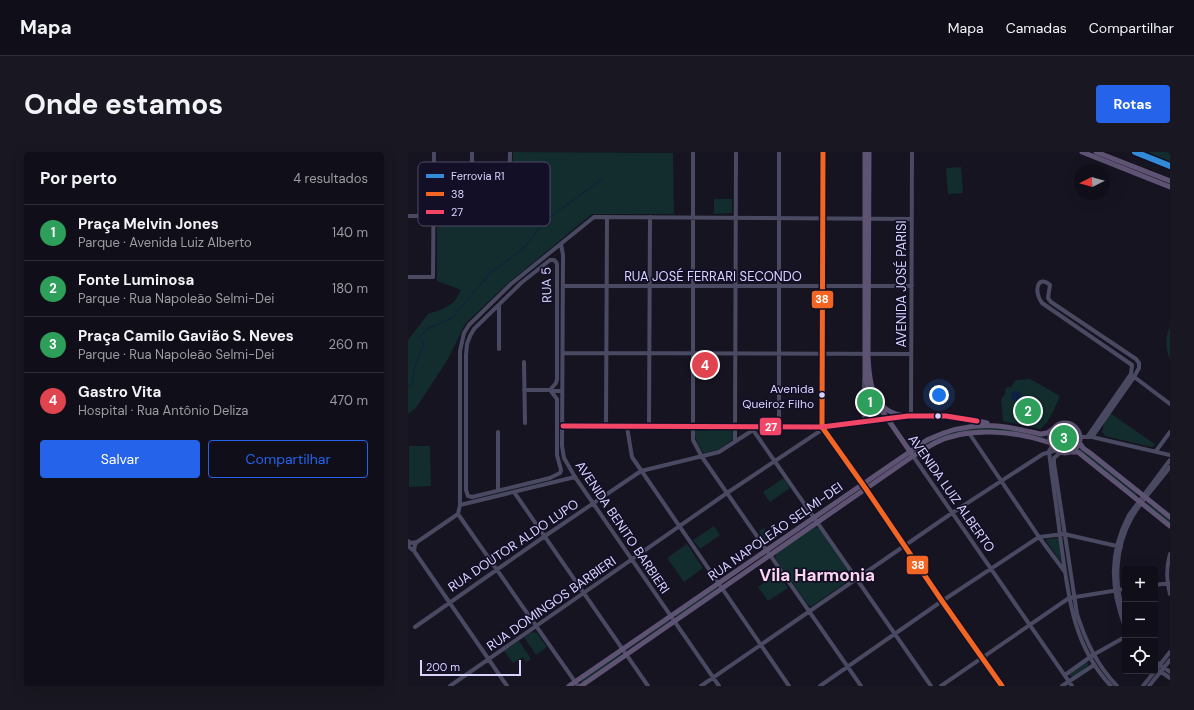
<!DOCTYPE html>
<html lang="pt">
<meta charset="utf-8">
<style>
body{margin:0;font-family:"DM Sans",sans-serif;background:#191822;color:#f1f3f6}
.controls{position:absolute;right:12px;bottom:12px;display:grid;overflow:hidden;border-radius:4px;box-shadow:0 4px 16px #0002}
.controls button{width:36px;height:36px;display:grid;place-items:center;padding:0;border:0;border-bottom:1px solid #302f38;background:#100f19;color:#f1f3f6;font:20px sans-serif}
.compass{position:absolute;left:666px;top:12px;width:36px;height:36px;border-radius:50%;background:#100f19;box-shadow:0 4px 16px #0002;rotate:265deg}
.scale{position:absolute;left:12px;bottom:10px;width:101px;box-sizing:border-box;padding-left:4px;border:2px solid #d9d4ff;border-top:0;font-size:11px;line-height:14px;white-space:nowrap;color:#d9d4ff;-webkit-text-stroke:3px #130f26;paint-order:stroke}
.you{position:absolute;left:531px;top:243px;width:14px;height:14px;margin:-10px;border:3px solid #fff;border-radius:50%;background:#1a73e8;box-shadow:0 0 0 6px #1a73e833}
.badge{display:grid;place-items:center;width:26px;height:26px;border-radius:50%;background:#2563eb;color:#fff;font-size:13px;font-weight:700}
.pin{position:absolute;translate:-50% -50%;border:2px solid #fff;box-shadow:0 1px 4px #0006}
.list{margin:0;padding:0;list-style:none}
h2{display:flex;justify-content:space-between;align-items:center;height:52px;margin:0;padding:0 16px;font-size:17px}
h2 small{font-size:13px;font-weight:400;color:#9c9ca2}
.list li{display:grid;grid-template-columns:26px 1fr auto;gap:12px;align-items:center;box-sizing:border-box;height:56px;padding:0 16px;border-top:1px solid #302f38}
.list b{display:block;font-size:15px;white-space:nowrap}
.list p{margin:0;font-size:13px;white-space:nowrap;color:#9c9ca2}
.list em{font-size:13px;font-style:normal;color:#9c9ca2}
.actions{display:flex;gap:8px;padding:12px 16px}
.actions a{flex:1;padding:9px 0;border:1px solid #2563eb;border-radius:4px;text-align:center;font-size:14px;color:#2563eb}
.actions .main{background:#2563eb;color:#fff}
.icon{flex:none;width:22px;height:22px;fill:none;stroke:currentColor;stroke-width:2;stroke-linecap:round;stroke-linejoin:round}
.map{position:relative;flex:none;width:762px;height:534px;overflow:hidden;border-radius:4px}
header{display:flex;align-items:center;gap:24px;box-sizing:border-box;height:56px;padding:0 20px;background:#100f19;border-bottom:1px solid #302f38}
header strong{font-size:19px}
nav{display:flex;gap:22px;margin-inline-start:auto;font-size:14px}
.intro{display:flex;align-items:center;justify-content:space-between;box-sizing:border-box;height:96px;padding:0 24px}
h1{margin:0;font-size:28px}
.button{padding:10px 18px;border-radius:4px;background:#2563eb;color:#fff;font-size:14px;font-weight:700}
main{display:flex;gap:24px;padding:0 24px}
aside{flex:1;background:#100f19;border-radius:4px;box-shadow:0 4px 16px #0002}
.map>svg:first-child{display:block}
.green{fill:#132c2d}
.water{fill:#0d2144}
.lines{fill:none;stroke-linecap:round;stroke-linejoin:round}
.stream{stroke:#0d2144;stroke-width:1}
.minor{stroke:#4a4962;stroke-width:4}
.major{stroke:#5e5373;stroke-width:5}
.bus-1-casing{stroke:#130f26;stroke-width:8}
.bus-2-casing{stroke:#130f26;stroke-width:8}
.bus-1{stroke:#f26522;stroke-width:5}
.bus-2{stroke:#f34667;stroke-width:5}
.rail-1-casing{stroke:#130f26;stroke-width:9}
.rail-1{stroke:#338bd7;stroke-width:6}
.bus-dot{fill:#d9d4ff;stroke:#130f26;stroke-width:1.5}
.labels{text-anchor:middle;stroke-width:3.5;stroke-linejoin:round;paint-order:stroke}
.bus-label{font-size:12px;fill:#d9d4ff;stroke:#130f26;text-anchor:end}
.street-label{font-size:13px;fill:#d9d4ff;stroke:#130f26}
.district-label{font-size:17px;font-weight:bold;fill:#ffd6f0;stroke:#130f26}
.key{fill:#130f26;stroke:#4e4a67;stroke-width:1}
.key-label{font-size:11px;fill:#d9d4ff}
.line-badge{stroke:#130f26;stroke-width:1.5}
.badge-label{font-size:11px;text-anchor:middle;font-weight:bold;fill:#fff}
</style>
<header>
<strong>Mapa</strong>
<nav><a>Mapa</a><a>Camadas</a><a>Compartilhar</a></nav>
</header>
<div class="intro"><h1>Onde estamos</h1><a class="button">Rotas</a></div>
<main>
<aside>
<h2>Por perto<small>4 resultados</small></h2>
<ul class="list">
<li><span class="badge" style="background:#2e9e5b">1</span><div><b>Praça Melvin Jones</b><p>Parque · Avenida Luiz Alberto</p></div><em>140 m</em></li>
<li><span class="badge" style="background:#2e9e5b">2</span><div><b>Fonte Luminosa</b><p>Parque · Rua Napoleão Selmi-Dei</p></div><em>180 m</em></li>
<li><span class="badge" style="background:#2e9e5b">3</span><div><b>Praça Camilo Gavião S. Neves</b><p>Parque · Rua Napoleão Selmi-Dei</p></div><em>260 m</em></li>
<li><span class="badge" style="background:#e0444e">4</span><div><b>Gastro Vita</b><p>Hospital · Rua Antônio Deliza</p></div><em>470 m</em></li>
</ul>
<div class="actions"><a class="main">Salvar</a><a>Compartilhar</a></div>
</aside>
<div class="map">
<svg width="762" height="534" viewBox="0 0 762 534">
<rect width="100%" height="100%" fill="#161421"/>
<path class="green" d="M105,0L265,1L266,62H184L99,132L57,172L40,207L8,256L0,262V188L20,162L35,157L46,150L53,138L29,129V66L103,65Z
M735,0H762V11Z
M553,15L555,41L540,42L538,16Z
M306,47H324V61L306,62Z
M762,174V207C757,196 757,185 762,174Z
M622,227L652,244C647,255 642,270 632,277L595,269L593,248L598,240L597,238L600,234L602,236L608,228Z
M460,240L474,261L471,265H463L459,261L458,242Z
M702,261L748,293L743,295L697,284L694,280L696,271Z
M644 286a12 12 0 1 1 24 0a12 12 0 1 1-24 0Z
M582,275L605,278L638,285L636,287L556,280L509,299H507L525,286L556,278Z
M288,277H323L324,278L325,287L310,298L295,301L289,290L286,279Z
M1,294H22L23,334L1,335Z
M672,296L728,340L729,342L727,343L671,299Z
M376,326L382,336L362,350L355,340Z
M738,350L762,367V372L738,353Z
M306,374L312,383L292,397L285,388Z
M407,375L411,376L443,422V427L404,454L400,453L367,406L368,401Z
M356,376L365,388L362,390H357L351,379Z
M649,386L651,387L653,410L638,389L639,387Z
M279,392L295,416L276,430L259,406Z
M370,421L380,436L360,449L350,435Z
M307,435H309V437L269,465L267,464V463Z
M261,468V470L221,497H220Z
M124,480L129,481L139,495L128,503L116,485Z
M111,489L123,507L118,510L115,505L105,511L96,499Z
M213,501L212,504L175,530H172V529Z
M678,510L681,511L680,514L665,525L662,524V522Z"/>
<path class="water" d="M603 244a5 5 0 1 1 10 0a5 5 0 1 1-10 0Z"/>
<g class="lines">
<path class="stream" d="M0,235L4,232L8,211L16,192L12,185L19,177L45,165L83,120L114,98L138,68L194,27"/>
<path class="minor" d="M285,0V288L294,305L453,534
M415,0L414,275L458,337L534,449L594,534
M0,64L101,63L102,0
M64,64V0
M153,92L155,103L154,294L156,306L167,325L311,534
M142,108H146L148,110L149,112V227L148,231L142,238L149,247V303L153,318L152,321L142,326L64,345L60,344L58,338V203L59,192L62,184L66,177L113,131Z
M0,125H25L26,0
M155,134H504
M91,154V197
M155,201L503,202
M116,210L117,271
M725,224L762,252
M116,238H142
M143,239H154
M503,264L504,0
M456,270V228
M155,274L414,275L499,265
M198,274L199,65
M241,274L242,65
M371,274V0
M219,275L224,305L381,534
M345,278L523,534
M561,281L631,385L657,420
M680,284L723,222L724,213L634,151C625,139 630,122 642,133L640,146L643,150L728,207L731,211V216L726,225L684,285
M672,285H684L762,303
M327,289L328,0
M644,294L641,299C644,328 649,356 652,384C660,439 663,492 703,534
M748,299L762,280
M653,300L646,306V311L669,462C678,490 689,513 709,534
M505,304L664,534
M90,338V280
M106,340L240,534
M52,353V199L56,181L61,173L103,132L186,65L504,67
M50,362L170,534
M0,389L2,391L9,390
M0,394L6,399L99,534
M6,399L7,393L9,390L50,362L52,353L167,325
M762,402C758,416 758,428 762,442
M747,433L762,431
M717,464C705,432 707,395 724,365C734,348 750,331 762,315
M7,475L137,384L233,319L311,300L345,278V275
M717,475C702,435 701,401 721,363L762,308
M747,509L762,520
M752,519L762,526
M657,523L685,503L717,485
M42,534L319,341L415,277
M293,534L544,361L635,302L649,298
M412,534L534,449L631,385L656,382L713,395
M533,534L661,446L717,437
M654,534L686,513
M735,534L762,500
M741,534L762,508"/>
<path class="major" d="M457,0V226L462,240
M461,0L460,203C461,231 464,262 500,264C512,265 525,264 537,264C551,265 565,268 579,271
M674,0L762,35
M688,0L762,29
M468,250L503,301
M642 286a15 15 0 1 1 30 0a15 15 0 1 1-30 0Z
M671,290L675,296L682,301L762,365
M663,300H670L762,374
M161,534L519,288C540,278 565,272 589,274C604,275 618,279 633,282L639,281L645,277
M173,534L505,304C512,300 519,295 527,291C560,274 608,279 643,291"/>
<defs>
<path id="bus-1" d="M415,0L414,275L458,337L534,449L594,534"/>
<path id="bus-2" d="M155,274L414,275L500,264H538L569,269"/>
</defs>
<use href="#bus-1" class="bus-1-casing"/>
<use href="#bus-2" class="bus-2-casing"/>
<use href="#bus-1" class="bus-1"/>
<use href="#bus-2" class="bus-2"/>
<defs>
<path id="rail-1" d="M727,0L762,14"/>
</defs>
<use href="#rail-1" class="rail-1-casing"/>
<use href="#rail-1" class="rail-1"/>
</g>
<g class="bus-dot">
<circle cx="414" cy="243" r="3.5"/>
<circle cx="530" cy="264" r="3.5"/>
</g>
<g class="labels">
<g class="bus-label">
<text x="406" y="241">Avenida<tspan x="406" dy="15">Queiroz Filho</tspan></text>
</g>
<g class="street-label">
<text x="305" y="129">RUA JOSÉ FERRARI SECONDO</text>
<text transform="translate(493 132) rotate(-90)" y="5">AVENIDA JOSÉ PARISI</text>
<text transform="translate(138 133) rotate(-92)" y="5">RUA 5</text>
<text transform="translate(544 341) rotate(55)" y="5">AVENIDA LUIZ ALBERTO</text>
<text transform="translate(215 375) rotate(56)" y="5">AVENIDA BENITO BARBIERI</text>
<text transform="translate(367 379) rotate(-35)" y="5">RUA NAPOLEÃO SELMI-DEI</text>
<text transform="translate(105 393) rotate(-34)" y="5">RUA DOUTOR ALDO LUPO</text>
<text transform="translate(143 451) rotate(-35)" y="5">RUA DOMINGOS BARBIERI</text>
</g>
<g class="district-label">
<text x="409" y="429">Vila Harmonia</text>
</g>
</g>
<rect x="10" y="10" width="132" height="64" rx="6" class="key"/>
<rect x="18" y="22" width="18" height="4" fill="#338bd7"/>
<rect x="18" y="40" width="18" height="4" fill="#f26522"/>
<rect x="18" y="58" width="18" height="4" fill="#f34667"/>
<g class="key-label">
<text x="43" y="28">Ferrovia R1</text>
<text x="43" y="46">38</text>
<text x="43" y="64">27</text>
</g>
<g class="line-badge">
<rect x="403" y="138" width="23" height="19" rx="4" fill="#f26522"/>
<rect x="351" y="265" width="23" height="19" rx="4" fill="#f34667"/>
<rect x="498" y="403" width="23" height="20" rx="4" fill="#f26522"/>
</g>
<g class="badge-label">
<text x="414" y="151">38</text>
<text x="363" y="279">27</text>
<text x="510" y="417">38</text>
</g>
</svg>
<div class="controls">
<button>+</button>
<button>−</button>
<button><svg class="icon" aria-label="locate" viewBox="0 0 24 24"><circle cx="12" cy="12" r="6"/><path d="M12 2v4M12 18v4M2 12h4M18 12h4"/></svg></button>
</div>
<svg class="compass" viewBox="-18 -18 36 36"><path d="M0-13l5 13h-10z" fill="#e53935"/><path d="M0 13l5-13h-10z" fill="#9c9ca2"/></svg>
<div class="scale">200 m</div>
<div class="you"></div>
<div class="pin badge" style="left:462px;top:250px;background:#2e9e5b">1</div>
<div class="pin badge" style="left:620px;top:259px;background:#2e9e5b">2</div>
<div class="pin badge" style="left:656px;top:286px;background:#2e9e5b">3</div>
<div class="pin badge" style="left:297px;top:213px;background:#e0444e">4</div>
</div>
</main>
